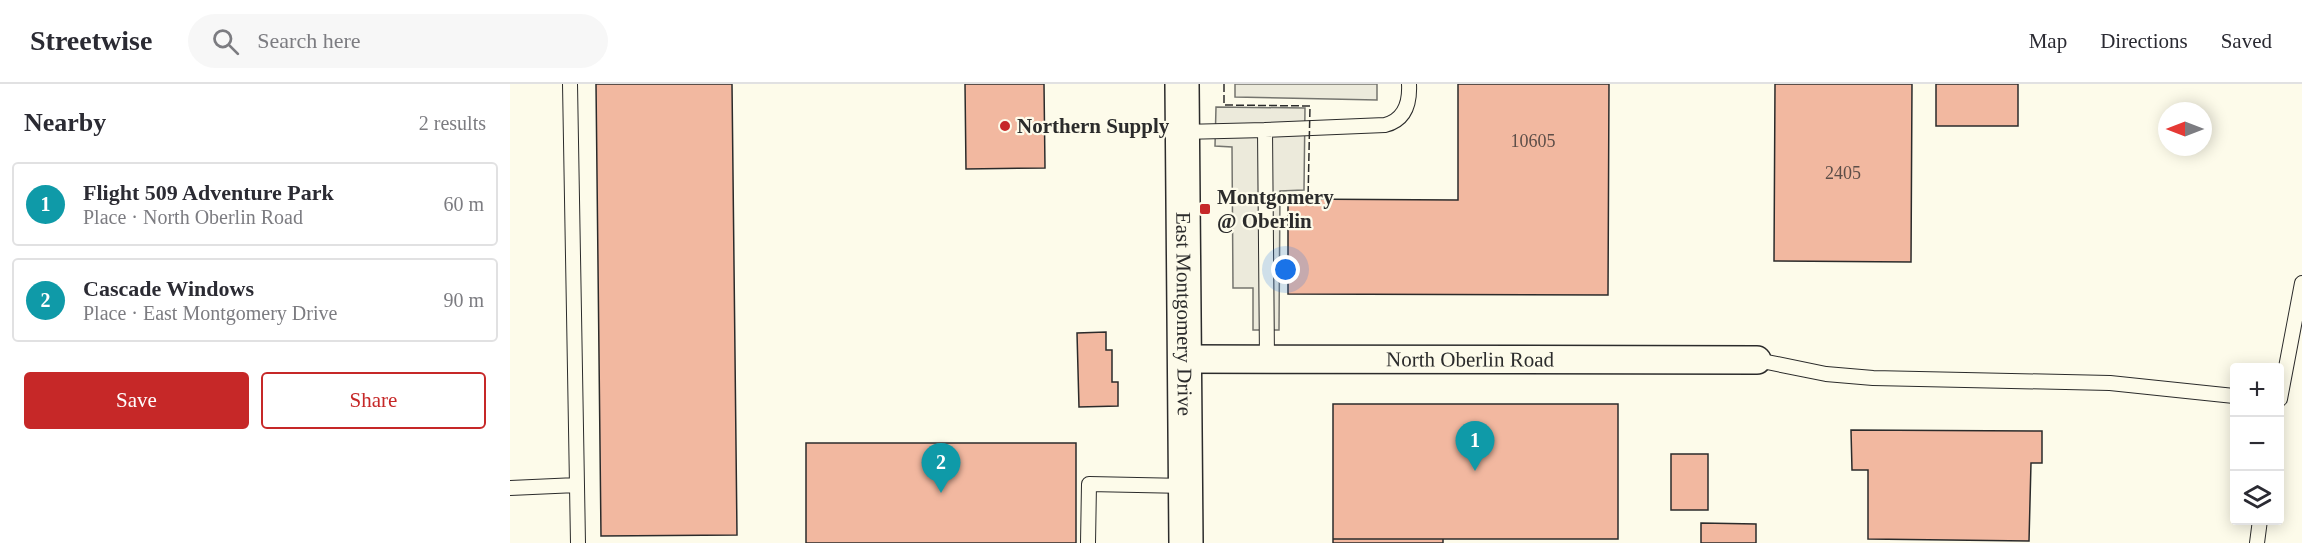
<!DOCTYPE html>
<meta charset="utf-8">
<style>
body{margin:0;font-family:Georgia,serif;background:#f7f7f7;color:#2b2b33}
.controls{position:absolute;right:18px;bottom:18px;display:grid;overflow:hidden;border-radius:6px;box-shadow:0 3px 15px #0003}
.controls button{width:54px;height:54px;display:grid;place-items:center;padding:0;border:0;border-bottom:2px solid #e1e1e2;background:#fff;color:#2b2b33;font:30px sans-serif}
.compass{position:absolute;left:1648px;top:18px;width:54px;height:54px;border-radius:50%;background:#fff;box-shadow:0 3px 15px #0003;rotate:270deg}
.you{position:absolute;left:776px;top:186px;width:21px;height:21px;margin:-15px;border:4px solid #fff;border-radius:50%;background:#1a73e8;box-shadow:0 0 0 9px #1a73e833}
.badge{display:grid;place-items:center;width:39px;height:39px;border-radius:50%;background:#c62828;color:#fff;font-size:20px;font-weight:700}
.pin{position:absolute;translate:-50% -50px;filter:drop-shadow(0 2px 3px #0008)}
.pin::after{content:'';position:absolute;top:32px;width:21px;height:18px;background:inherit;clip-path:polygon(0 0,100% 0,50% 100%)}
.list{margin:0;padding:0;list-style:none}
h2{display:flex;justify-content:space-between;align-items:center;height:78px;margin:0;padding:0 24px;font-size:26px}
h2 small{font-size:20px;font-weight:400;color:#7c7c81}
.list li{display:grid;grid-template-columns:39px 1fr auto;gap:18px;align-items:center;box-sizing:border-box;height:84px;margin:0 12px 12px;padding:0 12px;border:2px solid #e1e1e2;border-radius:6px}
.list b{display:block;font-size:22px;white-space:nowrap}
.list p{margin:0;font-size:20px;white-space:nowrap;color:#7c7c81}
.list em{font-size:20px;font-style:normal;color:#7c7c81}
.actions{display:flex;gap:12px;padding:18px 24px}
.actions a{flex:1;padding:14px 0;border:2px solid #c62828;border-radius:6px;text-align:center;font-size:21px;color:#c62828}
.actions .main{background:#c62828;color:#fff}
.icon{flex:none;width:33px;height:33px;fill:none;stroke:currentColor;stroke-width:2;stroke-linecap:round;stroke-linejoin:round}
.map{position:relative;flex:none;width:1792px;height:459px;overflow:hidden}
header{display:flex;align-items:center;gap:36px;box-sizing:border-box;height:84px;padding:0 30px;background:#fff;border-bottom:2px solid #e1e1e2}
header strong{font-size:28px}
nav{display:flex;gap:33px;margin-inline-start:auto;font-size:21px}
.search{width:420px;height:54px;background:#f7f7f7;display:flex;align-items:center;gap:15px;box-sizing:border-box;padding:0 21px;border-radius:33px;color:#7c7c81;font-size:22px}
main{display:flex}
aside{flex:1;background:#fff}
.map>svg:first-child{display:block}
.parking{fill:#eceadb;stroke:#74746e;stroke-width:1.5}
.building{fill:#f2b8a0;stroke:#2b2b2b;stroke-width:1.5}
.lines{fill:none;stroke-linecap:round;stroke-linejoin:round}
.service-casing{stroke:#2b2b2b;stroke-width:16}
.minor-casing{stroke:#2b2b2b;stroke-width:30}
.secondary-casing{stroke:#2b2b2b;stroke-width:36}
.service{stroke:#fdfbea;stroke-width:14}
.minor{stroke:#fdfbea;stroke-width:27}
.secondary{stroke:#fdfbea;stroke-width:33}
.fence{stroke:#2b2b2b;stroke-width:1.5;stroke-dasharray:8 3;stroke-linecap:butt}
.poi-dot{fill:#c62828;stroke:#fdfbea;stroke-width:2}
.labels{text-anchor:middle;stroke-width:4.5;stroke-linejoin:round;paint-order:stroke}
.number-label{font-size:18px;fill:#5d4e48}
.poi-label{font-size:21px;font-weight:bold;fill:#2b2b2b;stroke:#fdfbea;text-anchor:start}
.street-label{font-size:21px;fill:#2b2b2b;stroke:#fdfbea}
</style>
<header>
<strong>Streetwise</strong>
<div class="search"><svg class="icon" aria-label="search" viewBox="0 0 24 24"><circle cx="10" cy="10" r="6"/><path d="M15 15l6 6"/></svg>Search here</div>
<nav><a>Map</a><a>Directions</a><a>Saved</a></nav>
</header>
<main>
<aside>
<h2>Nearby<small>2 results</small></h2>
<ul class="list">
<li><span class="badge" style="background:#0f9aa8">1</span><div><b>Flight 509 Adventure Park</b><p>Place · North Oberlin Road</p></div><em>60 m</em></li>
<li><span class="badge" style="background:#0f9aa8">2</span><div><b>Cascade Windows</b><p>Place · East Montgomery Drive</p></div><em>90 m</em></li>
</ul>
<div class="actions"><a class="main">Save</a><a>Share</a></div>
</aside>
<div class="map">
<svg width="1792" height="459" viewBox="0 0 1792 459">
<rect width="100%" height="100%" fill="#fdfbea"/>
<path class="parking" d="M725,0H867V16L725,13Z
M706,23L795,24L794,106L770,107L769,246H743V204H723L722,63L705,62Z"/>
<path class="building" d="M86,0H222L227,451L91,452Z
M455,0H534L535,84L456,85Z
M948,0H1099L1098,211L778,210V115L948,116Z
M1265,0H1402L1401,178L1264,177Z
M1426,0H1508V42H1426Z
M596,248V266H602V298H608V322L569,323L567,249Z
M823,320H1108V455H823Z
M1341,346L1532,347V379H1521L1519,457L1358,455V386H1342Z
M296,359H566V459H296Z
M1161,370H1198V426H1161Z
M1191,439L1246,440V459H1191Z
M823,455H933V459H823Z"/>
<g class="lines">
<defs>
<path id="service" d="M60,0L68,459
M755,46L875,41C895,36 900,19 899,0
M672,48L755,46L757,275
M1247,276L1316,290L1363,294L1600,299L1724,312
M1770,315L1792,199
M0,404L67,401
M578,459L579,400L676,402
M1747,459L1750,436"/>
<g id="minor">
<path id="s1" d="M674,275L1247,276"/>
</g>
<g id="secondary">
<path id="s2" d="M672,0L676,459"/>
</g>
</defs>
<use href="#service" class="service-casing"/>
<use href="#minor" class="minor-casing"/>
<use href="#secondary" class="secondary-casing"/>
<use href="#service" class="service"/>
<use href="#minor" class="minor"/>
<use href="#secondary" class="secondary"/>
<path class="fence" d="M714,0V21L800,22L798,115"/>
</g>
<g class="poi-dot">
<circle cx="495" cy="42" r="6"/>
<rect x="689" y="119" width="12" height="12" rx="3"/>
</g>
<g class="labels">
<g class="number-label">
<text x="1023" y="63">10605</text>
<text x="1333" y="95">2405</text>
</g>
<g class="poi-label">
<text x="507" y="49">Northern Supply</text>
<text x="707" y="120">Montgomery<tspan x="707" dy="24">@ Oberlin</tspan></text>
</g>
<g class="street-label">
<text dy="7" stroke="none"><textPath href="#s2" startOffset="230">East Montgomery Drive</textPath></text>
<text dy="7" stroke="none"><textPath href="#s1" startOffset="286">North Oberlin Road</textPath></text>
</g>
</g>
</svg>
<div class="controls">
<button>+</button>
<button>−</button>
<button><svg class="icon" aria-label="layers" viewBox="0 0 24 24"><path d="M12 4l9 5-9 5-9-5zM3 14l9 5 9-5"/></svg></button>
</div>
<svg class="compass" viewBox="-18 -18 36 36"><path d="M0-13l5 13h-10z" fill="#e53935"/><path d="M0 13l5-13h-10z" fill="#7c7c81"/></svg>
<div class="you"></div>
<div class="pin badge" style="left:965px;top:387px;background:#0f9aa8">1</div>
<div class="pin badge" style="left:431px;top:409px;background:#0f9aa8">2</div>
</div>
</main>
